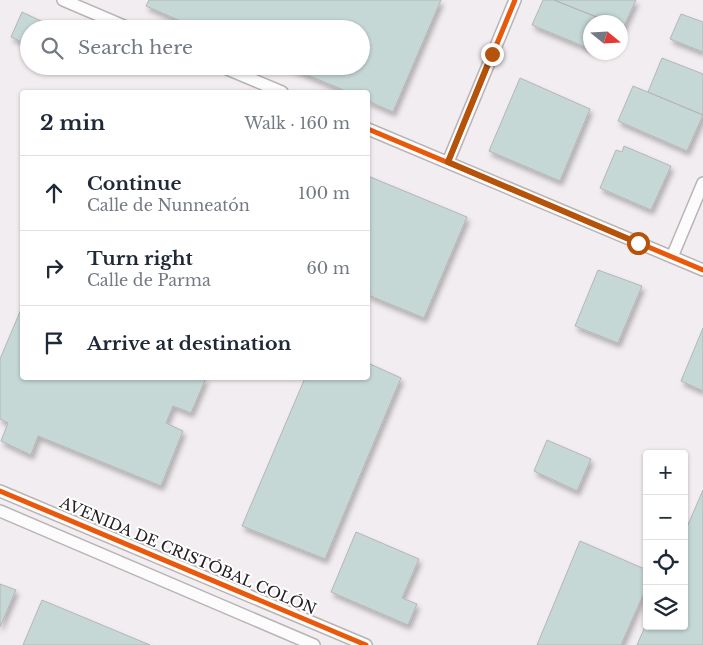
<!DOCTYPE html>
<meta charset="utf-8">
<style>
body{margin:0;font-family:"Libre Baskerville",serif;background:#f6f6f7;color:#1f2937}
.controls{position:absolute;right:15px;bottom:15px;display:grid;overflow:hidden;border-radius:5px;box-shadow:0 1px 4px #0004}
.controls button{width:45px;height:45px;display:grid;place-items:center;padding:0;border:0;border-bottom:1px solid #e0e1e3;background:#fff;color:#1f2937;font:25px sans-serif}
.compass{position:absolute;left:583px;top:15px;width:45px;height:45px;border-radius:50%;background:#fff;box-shadow:0 1px 4px #0004;rotate:108deg}
.stop{position:absolute;width:15px;height:15px;margin:-11px;border:4px solid #b45309;border-radius:50%;background:#fff}
.stop.end{background:#b45309;border-color:#fff;box-shadow:0 1px 5px #0008}
.list{margin:0;padding:0;list-style:none}
h2{display:flex;justify-content:space-between;align-items:center;height:65px;margin:0;padding:0 20px;font-size:21px}
h2 small{font-size:16px;font-weight:400;color:#747a83}
.list li{display:grid;grid-template-columns:32px 1fr auto;gap:15px;align-items:center;box-sizing:border-box;height:75px;padding:0 20px;border-top:1px solid #e0e1e3}
.list b{display:block;font-size:19px;white-space:nowrap}
.list p{margin:0;font-size:16px;white-space:nowrap;color:#747a83}
.list em{font-size:16px;font-style:normal;color:#747a83}
.icon{flex:none;width:28px;height:28px;fill:none;stroke:currentColor;stroke-width:2;stroke-linecap:round;stroke-linejoin:round}
.map{position:relative;flex:none;width:703px;height:645px;overflow:hidden}
.search{position:absolute;background:#fff;box-shadow:0 1px 4px #0004;left:20px;top:20px;width:350px;height:55px;display:flex;align-items:center;gap:12px;box-sizing:border-box;padding:0 18px;border-radius:28px;color:#747a83;font-size:19px}
.panel{position:absolute;background:#fff;box-shadow:0 1px 4px #0004;left:20px;top:90px;width:350px;height:290px;border-radius:5px}
.map>svg:first-child{display:block}
.building{fill:#c5d8d6;stroke:#b6b5b6;filter:url(#shadow)}
.lines{fill:none;stroke-linecap:round;stroke-linejoin:round}
.street-casing{stroke:#b8b4b6;stroke-width:14}
.street{stroke:#fdfcfd;stroke-width:11}
.cycleway-casing{stroke:#fff;stroke-width:8}
.cycleway{stroke:#e8590c;stroke-width:5}
.route{stroke:#b45309;stroke-width:6}
.labels{text-anchor:middle;stroke-width:4;stroke-linejoin:round;paint-order:stroke}
.street-label{font-size:15px;fill:#242022;stroke:#fff}
</style>
<div class="map">
<svg width="703" height="645" viewBox="0 0 703 645">
<defs>
<filter id="shadow"><feDropShadow dx="2.5" dy="4.5" stdDeviation="2.5" flood-color="#0004"/></filter>
</defs>
<rect width="100%" height="100%" fill="#f2edf0"/>
<path class="building" d="M149,0H441L393,112L368,101V92H348L286,66H361V29H199L146,6Z
M543,0H554L609,22H590V49L532,25Z
M554,0H636L623,28L620,27V22H609Z
M22,12L58,29H29V45L11,37Z
M681,14L703,22V52L670,39Z
M662,58L703,74V115L648,92Z
M520,78L590,109L560,181L489,151Z
M633,86L703,115L687,151L618,121Z
M624,146L671,166L651,210L600,188L616,150L622,152Z
M368,176L467,217L424,318L368,295Z
M598,270L642,286L618,343L575,326Z
M22,307V378H206L191,413L173,406L166,423L183,431L161,486L38,436L31,455L1,441L8,423L0,419V359Z
M703,328V391L681,381Z
M368,363L401,378L325,559L242,526L305,378H368Z
M547,440L591,459L577,491L534,471Z
M703,490V645H637L647,622V626H684V534Z
M356,532L419,559L402,598L417,604L408,625L331,592Z
M580,541L647,570V586L621,645H537Z
M0,584L16,590L0,627Z
M42,600L150,645H23Z"/>
<g class="lines">
<defs>
<path id="street" d="M63,0L131,29
M220,66L282,92
M368,129L703,270
M448,162L515,0
M672,257L703,183
M0,491L366,645
M0,511L314,645"/>
</defs>
<use href="#street" class="street-casing"/>
<use href="#street" class="street"/>
<defs>
<path id="cycleway" d="M368,129L703,270
M448,162L515,0
M0,491L366,645"/>
</defs>
<use href="#cycleway" class="cycleway-casing"/>
<use href="#cycleway" class="cycleway"/>
</g>
<g class="lines">
<path class="route" d="M492,54L448,162L638,243"/>
</g>
<g class="labels">
<g class="street-label">
<text transform="translate(188 556) rotate(23)" y="5">AVENIDA DE CRISTÓBAL COLÓN</text>
</g>
</g>
</svg>
<div class="controls">
<button>+</button>
<button>−</button>
<button><svg class="icon" aria-label="locate" viewBox="0 0 24 24"><circle cx="12" cy="12" r="6"/><path d="M12 2v4M12 18v4M2 12h4M18 12h4"/></svg></button>
<button><svg class="icon" aria-label="layers" viewBox="0 0 24 24"><path d="M12 4l9 5-9 5-9-5zM3 14l9 5 9-5"/></svg></button>
</div>
<svg class="compass" viewBox="-18 -18 36 36"><path d="M0-13l5 13h-10z" fill="#e53935"/><path d="M0 13l5-13h-10z" fill="#747a83"/></svg>
<div class="stop" style="left:638px;top:243px"></div>
<div class="stop end" style="left:492px;top:54px"></div>
<div class="search"><svg class="icon" aria-label="search" viewBox="0 0 24 24"><circle cx="10" cy="10" r="6"/><path d="M15 15l6 6"/></svg>Search here</div>
<section class="panel">
<h2>2 min<small>Walk · 160 m</small></h2>
<ul class="list">
<li><svg class="icon" aria-label="ahead" viewBox="0 0 24 24"><path d="M12 20V5M6 11l6-6 6 6"/></svg><div><b>Continue</b><p>Calle de Nunneatón</p></div><em>100 m</em></li>
<li><svg class="icon" aria-label="right" viewBox="0 0 24 24"><path d="M7 20v-9h11M14 6l5 5-5 5"/></svg><div><b>Turn right</b><p>Calle de Parma</p></div><em>60 m</em></li>
<li><svg class="icon" aria-label="arrive" viewBox="0 0 24 24"><path d="M6 21V4h12l-3 4 3 4H6"/></svg><div><b>Arrive at destination</b></div></li>
</ul>
</section>
</div>
